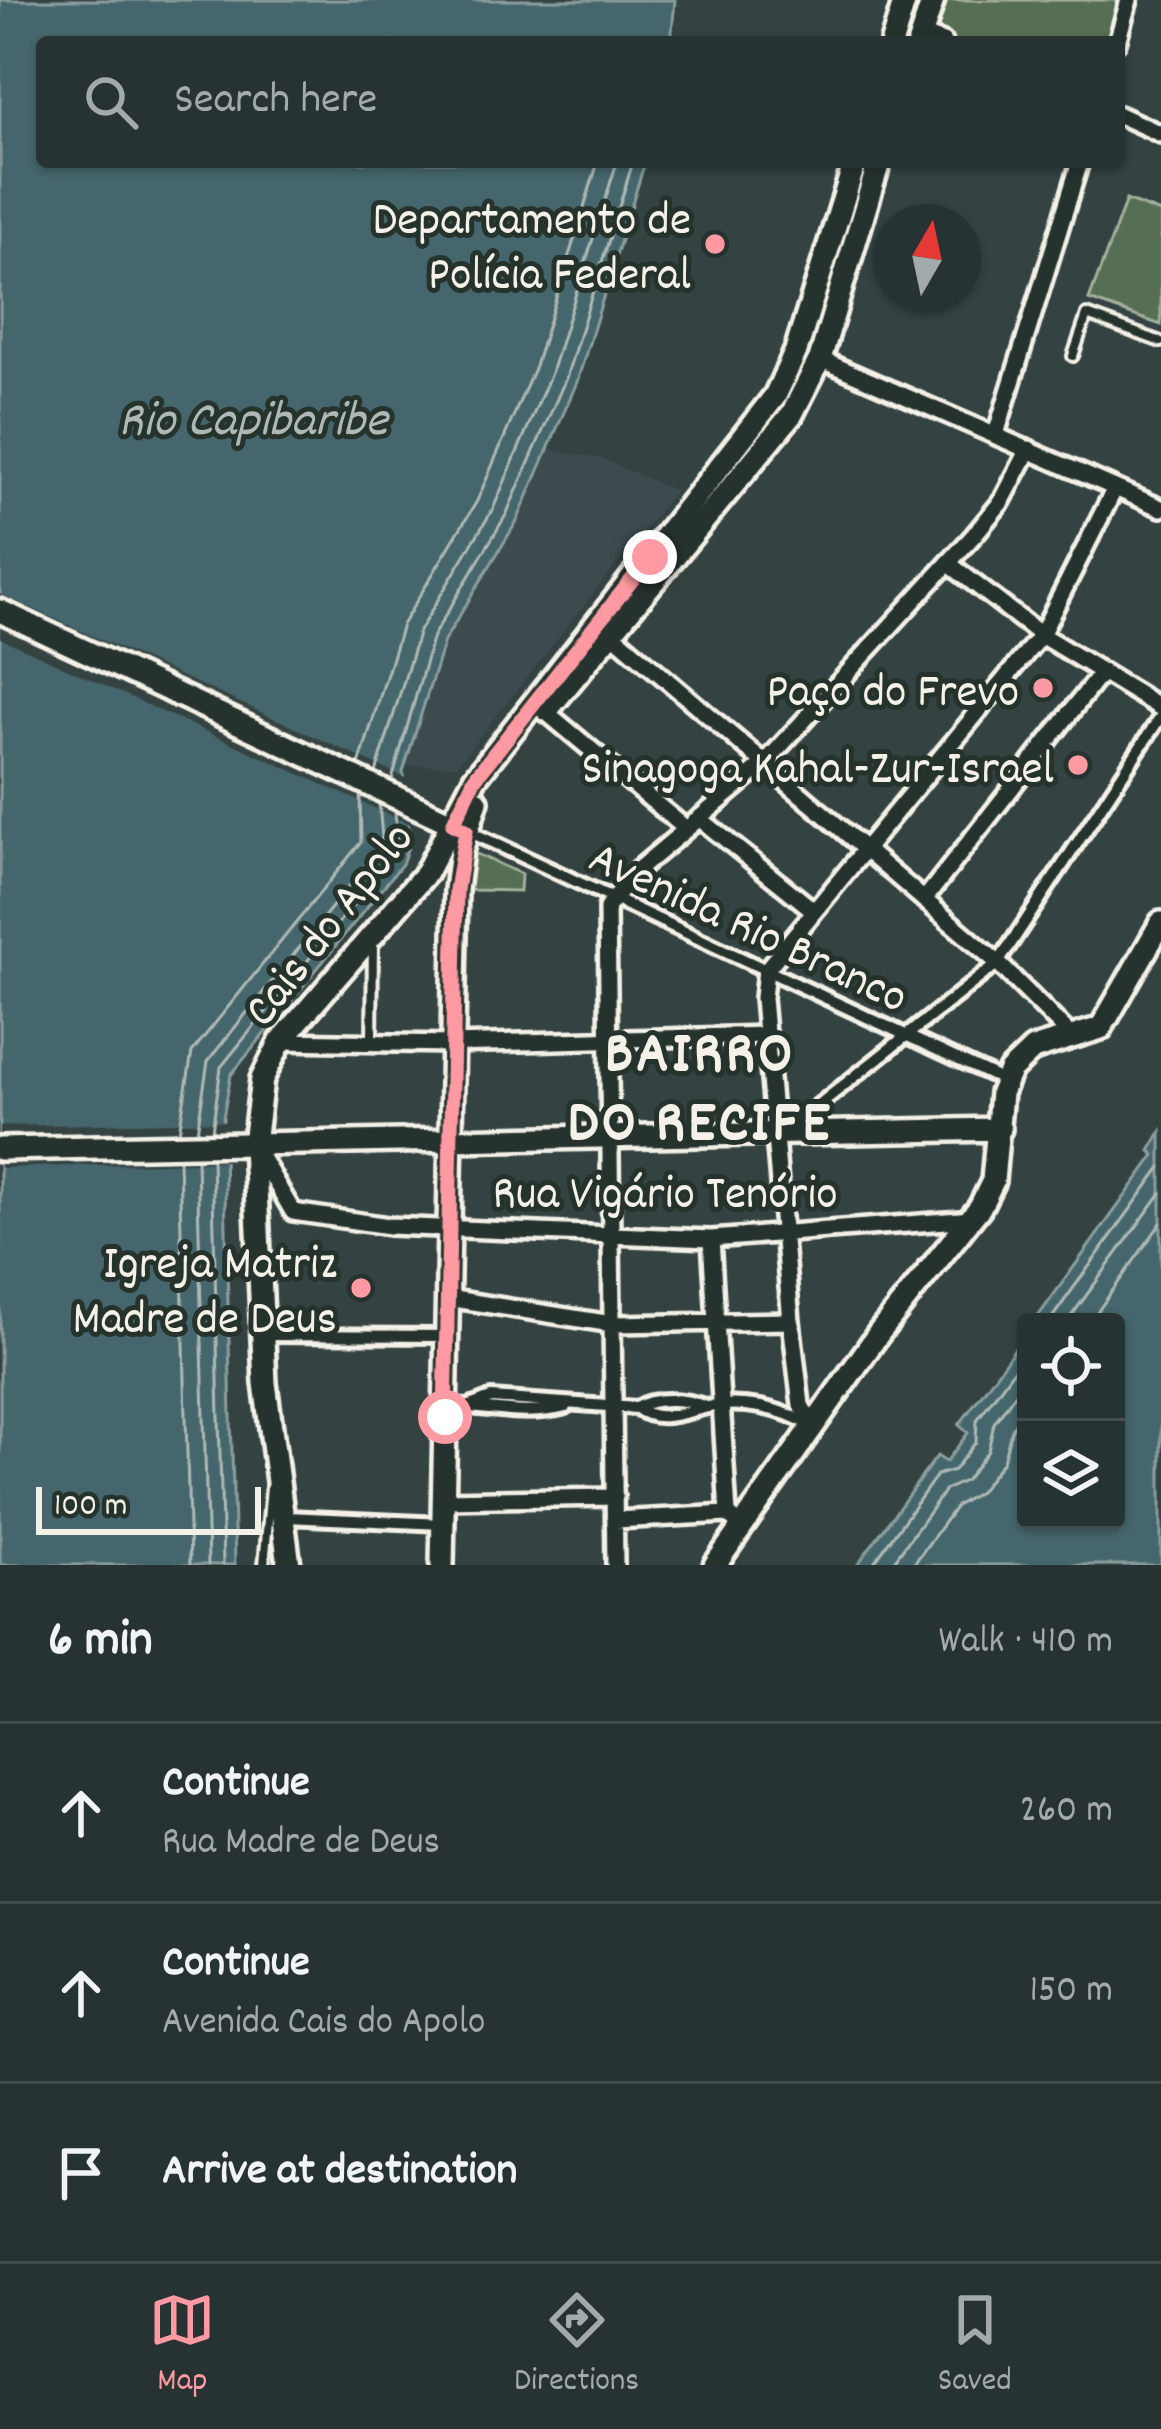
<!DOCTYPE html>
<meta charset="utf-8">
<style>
body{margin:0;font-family:Dekko,sans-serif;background:#2f3a3a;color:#f1f3f6}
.controls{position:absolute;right:36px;bottom:36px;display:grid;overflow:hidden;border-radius:12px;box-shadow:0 3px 9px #0004}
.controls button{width:108px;height:108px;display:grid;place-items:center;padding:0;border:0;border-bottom:3px solid #434d4d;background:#273232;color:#f1f3f6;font:60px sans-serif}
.compass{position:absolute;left:873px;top:204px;width:108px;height:108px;border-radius:50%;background:#273232;box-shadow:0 3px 9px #0004;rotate:9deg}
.scale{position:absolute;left:36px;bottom:30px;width:225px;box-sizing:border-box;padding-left:12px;border:6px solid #f4f1e8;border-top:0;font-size:33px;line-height:42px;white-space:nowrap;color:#f4f1e8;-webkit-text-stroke:9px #26332d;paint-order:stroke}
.stop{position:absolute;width:36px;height:36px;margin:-27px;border:9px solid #ff9aa2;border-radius:50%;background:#fff}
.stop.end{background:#ff9aa2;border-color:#fff;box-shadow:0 3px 12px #0008}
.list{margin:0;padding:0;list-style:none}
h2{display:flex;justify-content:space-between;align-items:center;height:156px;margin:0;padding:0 48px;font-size:51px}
h2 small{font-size:39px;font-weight:400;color:#a4aaac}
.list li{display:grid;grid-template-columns:78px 1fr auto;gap:36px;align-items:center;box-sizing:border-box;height:180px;padding:0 48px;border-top:3px solid #434d4d}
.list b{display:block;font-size:45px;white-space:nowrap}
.list p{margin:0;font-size:39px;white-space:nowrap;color:#a4aaac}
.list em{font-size:39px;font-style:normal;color:#a4aaac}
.icon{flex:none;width:66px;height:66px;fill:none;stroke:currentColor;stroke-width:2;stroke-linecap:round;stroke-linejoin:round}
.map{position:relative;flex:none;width:1161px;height:1565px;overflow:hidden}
.search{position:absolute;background:#273232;box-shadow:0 3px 9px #0004;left:36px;right:36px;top:36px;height:132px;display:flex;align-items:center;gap:30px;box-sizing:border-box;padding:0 42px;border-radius:12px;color:#a4aaac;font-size:45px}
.sheet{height:696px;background:#273232}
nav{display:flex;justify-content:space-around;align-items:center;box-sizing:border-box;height:168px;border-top:3px solid #434d4d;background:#273232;font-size:33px;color:#a4aaac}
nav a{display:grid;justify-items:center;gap:6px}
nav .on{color:#ff9aa2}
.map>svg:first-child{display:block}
.built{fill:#3e4c50}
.green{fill:#566e53;stroke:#a5b09e;stroke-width:3}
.water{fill:#45666c;stroke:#8b9e9e;stroke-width:3}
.pier{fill:#344242}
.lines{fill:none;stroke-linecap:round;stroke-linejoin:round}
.shore{stroke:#aeb9b6;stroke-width:3}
.service-casing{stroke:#f4f1e8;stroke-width:16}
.pedestrian-casing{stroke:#f4f1e8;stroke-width:20}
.minor-casing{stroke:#f4f1e8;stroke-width:24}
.secondary-casing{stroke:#f4f1e8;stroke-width:30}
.service{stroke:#26332d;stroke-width:8}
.pedestrian{stroke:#26332d;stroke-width:10}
.minor{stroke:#26332d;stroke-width:15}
.secondary{stroke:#26332d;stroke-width:21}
.route{stroke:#ff9aa2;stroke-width:15}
.poi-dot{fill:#ff9aa2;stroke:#26332d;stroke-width:4.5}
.labels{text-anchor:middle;stroke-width:10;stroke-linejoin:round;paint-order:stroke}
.poi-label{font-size:48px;fill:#f4f1e8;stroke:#26332d;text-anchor:end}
.street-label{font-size:48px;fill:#f4f1e8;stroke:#26332d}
.water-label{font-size:51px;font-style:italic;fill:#aeb9b6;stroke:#26332d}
.district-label{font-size:60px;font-weight:bold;letter-spacing:3px;fill:#f4f1e8;stroke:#26332d}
</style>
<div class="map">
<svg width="1161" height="1565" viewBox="0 0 1161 1565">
<rect width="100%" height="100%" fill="#344242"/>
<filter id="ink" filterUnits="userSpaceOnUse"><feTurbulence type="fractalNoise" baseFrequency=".00833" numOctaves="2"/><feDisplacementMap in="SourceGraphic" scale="24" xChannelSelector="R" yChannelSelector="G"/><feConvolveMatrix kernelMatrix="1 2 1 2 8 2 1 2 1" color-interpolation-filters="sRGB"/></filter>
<g filter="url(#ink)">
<path class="built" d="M545,449L602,459L675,491L457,765L405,766L444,641L517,521Z"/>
<path class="green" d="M938,0H1126L1113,42H956L935,28Z
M1126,200L1161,213V325L1089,300Z
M472,852L521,874L520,891L469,890Z"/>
<path class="water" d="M0,0H675L671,42H42V162H645L577,382L517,521L444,641L403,772L410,841L402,864L231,1075L223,1117L235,1565H0Z
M1161,1132V1565H857L937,1456L946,1462L968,1433L959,1425L1026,1333V1520H1116V1322H1034L1155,1155L1150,1151Z"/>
<path class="pier" d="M0,594L410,780L414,826L0,638Z
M226,1121L227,1161L0,1168V1126Z"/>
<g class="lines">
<path class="shore" d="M359,765L402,625L477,501L535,366L598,162
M376,773L419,631L493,509L551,373L617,162
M392,780L433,636L506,515L566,378L633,162
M212,1131L221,1067L391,858L397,839L395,812
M179,1132L192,1052L361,842L360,795
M197,1132L208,1061L377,851L382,837L379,804
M212,1158L223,1565
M179,1159L190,1565
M197,1159L208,1565
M1049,1322L1161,1167
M1067,1322L1161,1193
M1090,1322L1161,1223
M872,1565L937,1475L954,1470L976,1442L977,1420L1026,1353
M891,1565L945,1490L966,1480L988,1451L994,1423L1026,1379
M913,1565L956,1506L979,1492L1003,1461L1012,1428L1026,1409"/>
<defs>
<path id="service" d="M1073,356L1087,315L1161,342
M372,1042L373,943
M264,1565L271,1487"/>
<path id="pedestrian" d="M466,830L1004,1081
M786,1131L998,963L1161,716
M264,1335L445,1336
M445,1406C487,1406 523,1418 566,1407
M470,1406L491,1398L637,1408C658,1425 687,1411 708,1407C741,1400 782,1408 809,1425
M637,1408C655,1396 687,1399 706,1407
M286,1517L443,1524"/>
<path id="minor" d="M922,34L943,42
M1117,42L1129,0
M1119,115L1161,134
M820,359L1161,508
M996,434L1080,162
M948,563L1041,635L1161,708
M613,634L998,963L1072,1037
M546,712L685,828
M699,818L813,910
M924,900L1102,672
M281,1041L452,1044L767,1035
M258,1152L293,1212L389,1226L711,1239L973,1219
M711,1239L728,1514
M447,1298L612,1324L791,1321
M812,1425L801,1405L791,1321L763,998L766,970L1041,635L1114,490
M444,1500L615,1497
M615,1520L728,1514L735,1521
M615,1565L607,908L634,873L764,764L974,535L1002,501L1029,449"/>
<path id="secondary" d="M892,42L905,0
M919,42L933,0
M0,611L466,830
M547,710L792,414L820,359L879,162
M0,1149L1000,1129
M289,1565L265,1383L254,1144L262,1079L281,1041L426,873L475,778L775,396L796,351L855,162
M442,1565L456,890L461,851L477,801
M715,1565L879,1333L980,1207L993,1181L1001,1093L1010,1071L1033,1049L1101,1028L1161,923"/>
</defs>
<use href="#service" class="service-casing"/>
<use href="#pedestrian" class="pedestrian-casing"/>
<use href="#minor" class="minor-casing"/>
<use href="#secondary" class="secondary-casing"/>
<use href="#service" class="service"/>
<use href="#pedestrian" class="pedestrian"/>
<use href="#minor" class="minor"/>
<use href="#secondary" class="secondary"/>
</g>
</g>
<g class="lines" filter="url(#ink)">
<path class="route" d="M445,1417L456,890L466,830L453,824L475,778L650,557"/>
</g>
<g class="poi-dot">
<circle cx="715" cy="244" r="12"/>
<circle cx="1043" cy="688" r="12"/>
<circle cx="1078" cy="765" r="12"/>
<circle cx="361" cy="1288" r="12"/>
</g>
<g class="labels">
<g class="poi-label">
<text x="691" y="233">Departamento de<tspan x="691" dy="55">Polícia Federal</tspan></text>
<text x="1019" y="705">Paço do Frevo</text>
<text x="1054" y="782">Sinagoga Kahal-Zur-Israel</text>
<text x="337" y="1277">Igreja Matriz<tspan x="337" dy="55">Madre de Deus</tspan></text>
</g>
<g class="street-label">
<text transform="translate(326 922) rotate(-52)" y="17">Cais do Apolo</text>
<text transform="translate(750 924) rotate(25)" y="17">Avenida Rio Branco</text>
<text x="665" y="1207">Rua Vigário Tenório</text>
</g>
<g class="water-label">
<text x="253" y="434">Rio Capibaribe</text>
</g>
<g class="district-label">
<text x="700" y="1070">BAIRRO<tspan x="700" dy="69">DO RECIFE</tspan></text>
</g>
</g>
</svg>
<div class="controls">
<button><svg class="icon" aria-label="locate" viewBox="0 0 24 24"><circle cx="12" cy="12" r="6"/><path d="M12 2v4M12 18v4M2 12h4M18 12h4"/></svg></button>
<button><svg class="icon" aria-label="layers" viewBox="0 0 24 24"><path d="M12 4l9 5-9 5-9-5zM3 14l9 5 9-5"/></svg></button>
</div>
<svg class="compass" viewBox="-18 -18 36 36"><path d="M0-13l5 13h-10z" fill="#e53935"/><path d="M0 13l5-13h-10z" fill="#a4aaac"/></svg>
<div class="scale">100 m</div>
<div class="stop" style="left:445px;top:1417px"></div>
<div class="stop end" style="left:650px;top:557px"></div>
<div class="search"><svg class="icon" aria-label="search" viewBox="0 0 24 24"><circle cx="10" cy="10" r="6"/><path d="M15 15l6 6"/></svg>Search here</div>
</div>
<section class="sheet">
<h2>6 min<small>Walk · 410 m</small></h2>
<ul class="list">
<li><svg class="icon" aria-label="ahead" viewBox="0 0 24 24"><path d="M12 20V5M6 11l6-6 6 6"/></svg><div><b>Continue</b><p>Rua Madre de Deus</p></div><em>260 m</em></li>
<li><svg class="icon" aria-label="ahead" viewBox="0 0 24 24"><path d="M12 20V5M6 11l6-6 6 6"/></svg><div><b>Continue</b><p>Avenida Cais do Apolo</p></div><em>150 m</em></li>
<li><svg class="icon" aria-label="arrive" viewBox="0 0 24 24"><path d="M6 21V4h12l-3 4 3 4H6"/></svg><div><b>Arrive at destination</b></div></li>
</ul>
</section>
<nav>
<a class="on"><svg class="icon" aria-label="map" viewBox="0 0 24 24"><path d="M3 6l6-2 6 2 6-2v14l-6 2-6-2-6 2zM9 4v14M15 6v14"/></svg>Map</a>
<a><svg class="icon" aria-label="directions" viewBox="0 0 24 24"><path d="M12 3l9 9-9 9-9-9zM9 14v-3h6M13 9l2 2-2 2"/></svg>Directions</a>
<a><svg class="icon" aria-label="saved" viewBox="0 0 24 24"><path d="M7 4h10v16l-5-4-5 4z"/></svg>Saved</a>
</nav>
